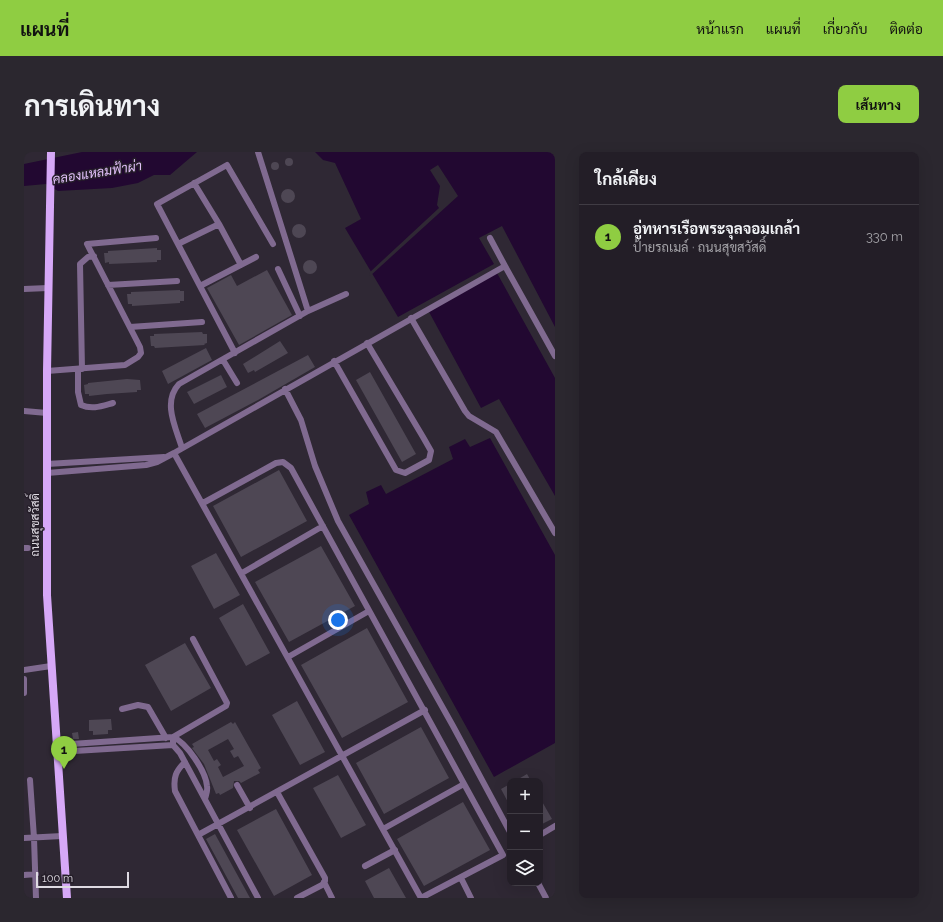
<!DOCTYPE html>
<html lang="th">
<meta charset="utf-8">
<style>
body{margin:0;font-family:Raleway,Sarabun,sans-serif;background:#2b272f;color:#f1f3f6}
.controls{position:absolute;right:12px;bottom:12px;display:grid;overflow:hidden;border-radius:8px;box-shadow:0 4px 16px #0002}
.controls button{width:36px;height:36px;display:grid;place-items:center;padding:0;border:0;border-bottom:1px solid #403c44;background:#231e27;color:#f1f3f6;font:20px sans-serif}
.scale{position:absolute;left:12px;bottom:10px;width:93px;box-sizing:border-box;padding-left:4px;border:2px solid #dedae2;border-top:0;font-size:11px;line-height:14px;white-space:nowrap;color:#dedae2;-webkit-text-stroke:3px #251e29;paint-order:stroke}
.you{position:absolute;left:314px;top:468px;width:14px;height:14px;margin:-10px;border:3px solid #fff;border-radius:50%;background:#1a73e8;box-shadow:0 0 0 6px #1a73e833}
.badge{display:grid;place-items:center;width:26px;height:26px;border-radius:50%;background:#8fcd42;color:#111;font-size:13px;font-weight:700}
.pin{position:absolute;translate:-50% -33px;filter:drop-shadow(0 1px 2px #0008)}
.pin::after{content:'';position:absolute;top:21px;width:14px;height:12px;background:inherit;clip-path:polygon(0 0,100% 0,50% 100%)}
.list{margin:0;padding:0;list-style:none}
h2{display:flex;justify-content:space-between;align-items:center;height:52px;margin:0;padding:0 16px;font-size:17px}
h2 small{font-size:13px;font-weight:400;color:#a3a2a7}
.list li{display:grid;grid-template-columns:26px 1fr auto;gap:12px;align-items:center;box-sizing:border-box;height:64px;padding:0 16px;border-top:1px solid #403c44}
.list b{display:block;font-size:15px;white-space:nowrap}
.list p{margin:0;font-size:13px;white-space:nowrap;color:#a3a2a7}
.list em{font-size:13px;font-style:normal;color:#a3a2a7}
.icon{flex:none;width:22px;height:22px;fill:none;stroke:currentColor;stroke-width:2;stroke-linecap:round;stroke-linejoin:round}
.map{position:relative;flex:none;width:531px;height:746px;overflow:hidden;border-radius:8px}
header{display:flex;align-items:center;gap:24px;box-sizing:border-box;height:56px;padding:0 20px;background:#8fcd42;color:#111}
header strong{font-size:19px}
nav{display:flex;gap:22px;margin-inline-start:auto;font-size:14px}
.intro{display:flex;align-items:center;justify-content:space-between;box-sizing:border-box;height:96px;padding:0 24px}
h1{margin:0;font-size:28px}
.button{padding:10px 18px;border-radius:8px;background:#8fcd42;color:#111;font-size:14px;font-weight:700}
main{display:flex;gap:24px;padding:0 24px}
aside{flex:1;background:#231e27;border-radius:8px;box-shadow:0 4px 16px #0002}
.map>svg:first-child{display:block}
.water{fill:#220831}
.pier{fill:#2f2834}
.building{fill:#4e4754;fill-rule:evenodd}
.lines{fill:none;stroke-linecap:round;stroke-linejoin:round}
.minor{stroke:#806a90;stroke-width:6}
.major{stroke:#d6a8f7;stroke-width:8}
.labels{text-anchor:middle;stroke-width:3;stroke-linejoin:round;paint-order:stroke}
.street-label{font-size:12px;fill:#dedae2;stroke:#251e29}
.water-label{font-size:13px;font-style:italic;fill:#e1bff9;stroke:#251e29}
</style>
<header>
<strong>แผนที่</strong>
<nav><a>หน้าแรก</a><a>แผนที่</a><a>เกี่ยวกับ</a><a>ติดต่อ</a></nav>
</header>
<div class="intro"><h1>การเดินทาง</h1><a class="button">เส้นทาง</a></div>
<main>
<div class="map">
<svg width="531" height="746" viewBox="0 0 531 746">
<rect width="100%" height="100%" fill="#2f2834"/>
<path class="water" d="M58,0H173L146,23H130L114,31L88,36L34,39L22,32L0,34V12Z
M291,0H531V175L478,74L455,86L470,112L374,165L321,76L337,67L311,11L299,8Z
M473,121L531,226V344L475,247L457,256L404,158Z
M466,286L531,403V591L470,625L325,363L345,352L342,340L357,333L362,342L429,307L425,295L441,287L446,295Z"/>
<path class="pier" d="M414,13L434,44L346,124L345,121L415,56L413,53L416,34L406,18Z"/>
<path class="building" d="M261 10a4 4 0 1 1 8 0a4 4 0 1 1-8 0Z
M247 14a4 4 0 1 1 8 0a4 4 0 1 1-8 0Z
M257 44a7 7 0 1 1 14 0a7 7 0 1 1-14 0Z
M268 79a7 7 0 1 1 14 0a7 7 0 1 1-14 0Z
M133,96V98H137V108H133V110L85,112V110L81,111L80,101H84V99Z
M279 115a7 7 0 1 1 14 0a7 7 0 1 1-14 0Z
M243,118L268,163L215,193L183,136L207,123L213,134Z
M156,138V139H160V149H156V151L108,154V152H104L103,142H107V140Z
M178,180L179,182H183V191L180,192L181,193L131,196L130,194H127L126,184H130V182Z
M256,189L264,201L231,220L230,218L224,221L219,212Z
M182,196L188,208L144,232L138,219Z
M284,203L291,215L234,248L181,276L173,262Z
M346,220L392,302L378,310L332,228Z
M197,223L203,235L170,252L163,240Z
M103,227L116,228L117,238H113V240L83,242L65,244V242H61L60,233L64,232V231Z
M255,318L283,369L217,405L189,354Z
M297,394L331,454L265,490L231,430Z
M192,401L216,443L190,457L167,414Z
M219,452L246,501L222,514L195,466Z
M343,476L384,550L318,586L277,513Z
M161,491L187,536L147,559L121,513Z
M273,549L301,600L276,613L248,563Z
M87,567L88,578H84V582L69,583V579H65V568Z
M207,570L209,572L211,570L237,616L234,618L236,621L217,631L215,629H210L209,636L196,643L195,641L192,642L180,612L168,596L170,595L168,592ZM204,587L210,597L206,599L210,606L214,604L220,614L199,625L194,615L197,613L193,607L190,609L184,598Z
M397,575L425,626L360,662L332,611Z
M54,580L55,587H49L48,581Z
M503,622L507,629H491Z
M314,623L342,673L317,686L289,636Z
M486,632V654L477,637Z
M516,646L528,667L516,673Z
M439,650L466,698L400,734L373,687Z
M252,657L288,723L250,744L213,678Z
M191,682L226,746H214L182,687Z
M365,716L382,746H350L341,729Z"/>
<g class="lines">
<path class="minor" d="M234,0L284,159
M170,31L195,72L217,113
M154,92L195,72
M481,114L531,204
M254,117L276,164
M84,133L153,129
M176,134L232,105
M0,137L24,136
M387,166L441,259L445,264L472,280L531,381
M106,175L178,170
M211,201L133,52L203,13L249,92
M199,208L213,231
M310,209L372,318L381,321L405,308L407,299L399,285L343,191
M54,217V240L57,253C68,258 78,254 89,251
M58,217L56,112L64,105L70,104
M23,219L101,213L114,205L117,201L116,195L63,92L132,86
M261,237L277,268L291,314L314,369L429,574L486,680
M0,259L23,261
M158,296C152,276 138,250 155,232L284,159L322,142
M150,301L481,114L466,86
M23,312L140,305
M23,321L122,313L133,310L150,301L397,746
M179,351L252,311L259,310L267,316L479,703L397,746
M0,396H4
M218,421L299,374
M264,505L345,459
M0,518L27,514
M0,527V541
M98,557L114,553L124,555L142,586
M149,585V593L156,601L234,746
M149,585L202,554L203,551L169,487
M33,593L149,585C163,591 182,620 183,634C184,639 182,643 181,647
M34,600L149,593
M161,610C152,619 149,625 151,639L207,746
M6,628L10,686L12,746
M213,633L226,656
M253,640L301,726V729L298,733L273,746
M359,677L440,632
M174,683L401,558
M516,683L531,674
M0,686L38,684
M341,714L371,698
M0,723L12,722
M437,726L447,746
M300,730L308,746
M514,731L522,746"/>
<path class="major" d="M27,0L23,219V443L43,746"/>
</g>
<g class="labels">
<g class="street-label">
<text transform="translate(11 373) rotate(-90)" y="4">ถนนสุขสวัสดิ์</text>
</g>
<g class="water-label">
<text transform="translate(73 20) rotate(-9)" y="5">คลองแหลมฟ้าผ่า</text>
</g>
</g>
</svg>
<div class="controls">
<button>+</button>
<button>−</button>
<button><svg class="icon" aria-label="layers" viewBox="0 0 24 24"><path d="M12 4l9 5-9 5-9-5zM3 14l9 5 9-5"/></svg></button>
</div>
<div class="scale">100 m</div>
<div class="you"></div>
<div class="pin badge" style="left:40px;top:617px">1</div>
</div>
<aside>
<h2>ใกล้เคียง<small></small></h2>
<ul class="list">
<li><span class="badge">1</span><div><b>อู่ทหารเรือพระจุลจอมเกล้า</b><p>ป้ายรถเมล์ · ถนนสุขสวัสดิ์</p></div><em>330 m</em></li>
</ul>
</aside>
</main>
